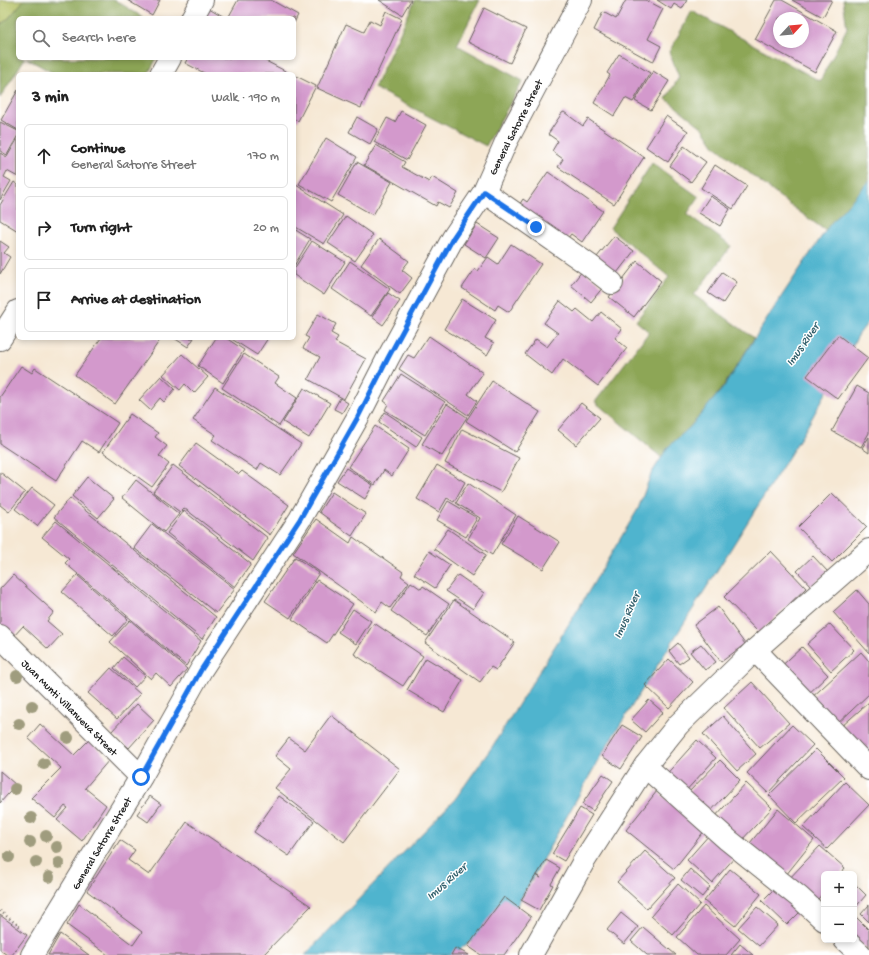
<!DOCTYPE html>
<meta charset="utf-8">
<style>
body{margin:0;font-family:"Gochi Hand",sans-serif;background:#f2f2f2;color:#222}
.controls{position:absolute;right:12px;bottom:12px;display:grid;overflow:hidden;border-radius:6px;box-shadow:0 2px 6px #0003}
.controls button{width:36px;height:36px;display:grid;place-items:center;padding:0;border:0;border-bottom:1px solid #e0e0e0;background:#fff;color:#222;font:20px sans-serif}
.compass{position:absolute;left:773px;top:12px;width:36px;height:36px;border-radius:50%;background:#fff;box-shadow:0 2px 6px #0003;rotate:64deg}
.stop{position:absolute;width:12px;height:12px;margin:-9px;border:3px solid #1a73e8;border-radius:50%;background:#fff}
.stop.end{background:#1a73e8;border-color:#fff;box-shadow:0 1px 4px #0008}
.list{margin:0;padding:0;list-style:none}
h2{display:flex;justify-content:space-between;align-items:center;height:52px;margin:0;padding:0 16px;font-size:17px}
h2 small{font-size:13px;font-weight:400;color:#767676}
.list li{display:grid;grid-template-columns:26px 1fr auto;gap:12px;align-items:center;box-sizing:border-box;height:64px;margin:0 8px 8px;padding:0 8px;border:1px solid #e0e0e0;border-radius:6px}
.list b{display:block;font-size:15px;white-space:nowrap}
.list p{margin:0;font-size:13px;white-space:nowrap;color:#767676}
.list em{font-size:13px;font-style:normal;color:#767676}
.icon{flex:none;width:22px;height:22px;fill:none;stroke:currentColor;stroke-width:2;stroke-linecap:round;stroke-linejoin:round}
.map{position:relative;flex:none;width:869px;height:955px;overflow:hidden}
.search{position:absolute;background:#fff;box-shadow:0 2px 6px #0003;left:16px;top:16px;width:280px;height:44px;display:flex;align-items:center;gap:10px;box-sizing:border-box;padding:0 14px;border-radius:6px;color:#767676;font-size:15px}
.panel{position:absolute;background:#fff;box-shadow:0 2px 6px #0003;left:16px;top:72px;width:280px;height:268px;border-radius:6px}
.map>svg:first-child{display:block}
.green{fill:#b2bf61;stroke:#676e3e}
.forest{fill:#8da657;stroke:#54613a}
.water{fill:#4fb4ce;stroke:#366875}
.building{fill:#d399cc;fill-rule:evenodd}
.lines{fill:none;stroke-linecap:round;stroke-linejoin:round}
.minor-casing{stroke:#68635c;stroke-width:24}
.tertiary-casing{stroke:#68635c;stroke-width:24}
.secondary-casing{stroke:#68635c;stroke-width:24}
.path{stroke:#68635c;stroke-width:2.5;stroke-dasharray:1 3;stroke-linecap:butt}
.minor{stroke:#fff;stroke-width:22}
.tertiary{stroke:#fff;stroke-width:22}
.secondary{stroke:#fff;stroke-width:22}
.tree{fill:#9f9c7e}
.route{stroke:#1a73e8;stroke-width:5}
.labels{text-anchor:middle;stroke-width:3;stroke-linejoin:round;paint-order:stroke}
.street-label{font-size:11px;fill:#1c1c1c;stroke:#fff}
.water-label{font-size:12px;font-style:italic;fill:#33606c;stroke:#fff}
</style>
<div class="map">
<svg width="869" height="955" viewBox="0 0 869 955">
<rect width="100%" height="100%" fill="#fff"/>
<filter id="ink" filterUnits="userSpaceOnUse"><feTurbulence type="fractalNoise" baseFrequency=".025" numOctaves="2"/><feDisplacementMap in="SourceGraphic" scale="8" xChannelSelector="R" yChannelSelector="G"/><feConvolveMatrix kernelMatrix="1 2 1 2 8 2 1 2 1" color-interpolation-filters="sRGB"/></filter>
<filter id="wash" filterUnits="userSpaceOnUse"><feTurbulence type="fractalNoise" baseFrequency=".012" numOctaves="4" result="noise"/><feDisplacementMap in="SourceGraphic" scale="16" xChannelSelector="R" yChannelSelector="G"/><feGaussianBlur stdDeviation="0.9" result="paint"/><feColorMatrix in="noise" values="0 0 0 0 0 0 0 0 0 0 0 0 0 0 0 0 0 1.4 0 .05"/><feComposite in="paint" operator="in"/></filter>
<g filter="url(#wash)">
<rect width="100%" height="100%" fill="#f6e8d4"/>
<path class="green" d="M0,0H24L9,18L0,25Z"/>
<path class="forest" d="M24,0H115L144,18H18V58H25L0,98V25L9,18Z
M415,0H480L457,45L523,81L486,146L374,88Z
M843,0H869V181L826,231L790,205L715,146L703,128L666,99L679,77L669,52L692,11L820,81L847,28Z
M26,58H157L148,74H55Z
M652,163L699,197L687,214L731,246L694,295L754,338C735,370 716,399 691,426C680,438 670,444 662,458L595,402L649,332L636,321L669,277L610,228Z"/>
<path class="water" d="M869,181V321L859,334L803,434L603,752L515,909L452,955H305L455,799L492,747L575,614L638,509L651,474L668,447L690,427L723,388L781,297L830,224Z"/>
<g id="blocks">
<path class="building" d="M127,0H160L152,15Z
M238,0H271L298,15L294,23V18H228Z
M379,0H411L402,15Z
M626,0H646L663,9L648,39L661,46L653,62L594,30L603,12L616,19Z
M657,0H687L682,9L674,4L671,9Z
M776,0H782L837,31L815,72L755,39ZM779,18H803V42H779Z
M792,0H832L823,17Z
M209,8L226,18H203Z
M484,8L526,29L510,63L468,42Z
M386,11L402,19L361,108L317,88L346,24L364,32L370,20L380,25Z
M619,54L650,73L633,102L625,98L614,116L594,103L610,75L607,73Z
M188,58H260L291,74H206L185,63Z
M653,71L669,81L651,110L635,101Z
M294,75L316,86L298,121L294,119Z
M18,90V130L1,120Z
M401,111L426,125L407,160L374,142L387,118L395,122Z
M564,112L583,126L588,119L644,157L614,204L558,167L563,159L552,151L558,141L548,134L562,113Z
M666,116L688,131L668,162L646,147Z
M357,117L378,129L370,144L349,132Z
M0,122L18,131V135L7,155L0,151Z
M18,138V177L7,171L4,177L11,181L0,200V153L7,157Z
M326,138L357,157L331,202L299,184Z
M376,145L405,162L402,167L429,182L432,177L458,193L449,208L438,202L436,206L364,165Z
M684,146L706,162L691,182L670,166Z
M357,162L392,182L373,215L338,195Z
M715,165L747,186L733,209L701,188Z
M548,172L603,211L582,242L571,234L563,244L516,210L523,199L527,202Z
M14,182L18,185V231L0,220V205Z
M296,185L343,215L324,244L294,226V189Z
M710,196L730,209L720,226L699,213Z
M346,216L373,235L355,261L328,243Z
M477,224L499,238L486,258L464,244Z
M294,229L310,239L294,266Z
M614,236L634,251L617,273L597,257Z
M379,239L409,261L402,270L412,278L400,294L361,265Z
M0,241L9,247L4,253L10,257L0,274Z
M312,241L345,262L324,295L294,275V269Z
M511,244L541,264L509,312L498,305L495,310L462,288L475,269L478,271L488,257L498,264Z
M350,261L390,289L371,316L332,289Z
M637,261L661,281L634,317L609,297Z
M583,270L604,286L591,302L571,285Z
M722,272L737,282L723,303L708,293Z
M388,293L400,301L383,325L372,317Z
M462,299L496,320L485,338L494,343L487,355L444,329Z
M560,301L574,312L577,309L593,322L601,312L622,329L615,338L627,348L598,386L563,359L552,375L525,354L536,339L547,347L558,333L544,323Z
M318,314L336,324L331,333L338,337L335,342L366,359L344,399L308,379L320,357L303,348L309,338L305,336Z
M838,335L868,358L838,399L807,376Z
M429,336L483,373L468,394L477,401L468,415L399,369L408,355L414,358Z
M101,338H156L160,340L115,404L75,375Z
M174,338H194L188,347Z
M216,338H226L244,350L223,383L198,366Z
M230,338H268L257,355Z
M182,354L208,377L194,393L185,384L180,390L163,375Z
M244,354L279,377L275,383L297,398L279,426L222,388Z
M21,366L32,373L35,368L118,423L99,452L82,441L56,481L0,444V397Z
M401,374L445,402L425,435L385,410L388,404L384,401Z
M161,376L175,389L164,402L160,398L150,410L139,400Z
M492,381L540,412L515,452L466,421Z
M857,386L869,393V433L861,447L832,431Z
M215,387L301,444L280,475L261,463L257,470L212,440L216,435L193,420Z
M304,388L330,403L309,438L283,422Z
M340,398L348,403L342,413L334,409Z
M581,403L600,418L576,445L558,430Z
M447,404L467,417L442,456L422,444Z
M385,412L422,437L416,447L379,422Z
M130,414L158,433L155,437L167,446L159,456L169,464L152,487L103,452Z
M375,426L409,449L392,476L384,470L375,485L348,467Z
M462,429L519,458L501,492L445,463Z
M869,437V453L862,448Z
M196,443L239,474L242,471L289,505L270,535L179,466Z
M173,465L268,538L253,561L184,508L180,512L153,492Z
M437,465L465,482L454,502L447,498L439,512L417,499Z
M346,468L373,485L365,499L337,481Z
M0,472L25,492L9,512L0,505Z
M87,477L114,499L98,518L72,496Z
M136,480L179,514L164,532L122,498Z
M468,483L516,515L492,555L468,539L480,518L456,503Z
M32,488L54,505L37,526L15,509Z
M332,492L366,514L352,536L330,521V520L319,512Z
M832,493L867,527L832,562L798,527Z
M70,498L216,617L202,639L54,517Z
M448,501L477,518L466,537L437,520Z
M184,511L251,564L235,587L167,533Z
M518,516L560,542L543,569L501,544Z
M316,519L350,543L353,537L403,572L401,576L409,582L390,608L382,602L376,612L293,553Z
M56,521L201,641L186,666L65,563L69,559L42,537Z
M152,524L235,589L216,613L134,548Z
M448,529L486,555L472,576L434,549Z
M429,551L450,565L435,588L414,574Z
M771,551L806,588L759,633L724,597Z
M813,556L828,572L811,586L797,571Z
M295,557L319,573L290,618L265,601Z
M13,575L54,612L47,621L62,634L48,649L23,626L13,637L0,625V589Z
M77,575L128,619L113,636L62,592Z
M458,575L484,593L473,609L446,591Z
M317,580L353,604L327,643L292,619Z
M411,582L421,589L423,586L449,604L427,636L391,611Z
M857,590L869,604V653L833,612Z
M454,600L515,642L496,670L491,667L480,682L425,643Z
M718,607L745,644L721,662L694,625Z
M353,609L371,621L356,644L338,632Z
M130,620L187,669L171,687L156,673L151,679L110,642Z
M374,623L423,656L403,686L354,654Z
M830,624L854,650L831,671L807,644Z
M678,643L689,657L679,664L669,651Z
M701,644L716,662L705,670L690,652Z
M802,647L828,675L803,699L776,671Z
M861,652L869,661V694L834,727L809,700Z
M123,657L145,676L135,687L114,668Z
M426,658L463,680L444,712L407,690Z
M669,659L693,682L669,708L645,685Z
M111,668L140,694L117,719L88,693Z
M752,682L789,723L760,748L724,708Z
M649,700L663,712L645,732L631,720Z
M869,702V759L841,727Z
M137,704L154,720L129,748L111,732Z
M331,715L400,769L344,842L275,788L291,769L275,756L289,738L305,750Z
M723,716L756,754L737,771L703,734Z
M40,724L74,755L89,740L109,760L85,788L106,805L82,841L57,820L68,808L65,806L55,818L31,798L61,768L28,738Z
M622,725L642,737L621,769L602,756Z
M792,725L813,745L768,793L747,773Z
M697,740L716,758L682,795L663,778Z
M816,749L844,777L796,823L769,795Z
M720,760L740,780L707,815L686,795Z
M0,771L16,785L0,803Z
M603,774L613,781L593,811L582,804Z
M845,782L869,805L827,849L803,827Z
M746,783L772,808L739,843L713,819Z
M657,791L705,830L674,869L626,830Z
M150,796L161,804L148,822L137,814Z
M279,796L314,821L289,856L254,832Z
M580,808L592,815L564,861L552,854Z
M778,809L814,840L782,880L745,849Z
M187,822L311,906L263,955H108L67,925L79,904L133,945L142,932L87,891L120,840L135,850L128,860L149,875Z
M710,834L736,856L712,883L687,860Z
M820,846L845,868L840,874H824V892L812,906L786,882Z
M645,851L675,878L647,909L617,882Z
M546,860L560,868L551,884L553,885L539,910L521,900L536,875L541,878L537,875Z
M690,869L710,887L702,897L681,880Z
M730,869L761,894L735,926L704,901Z
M854,883L866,895L854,909Z
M678,884L700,904L673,935L651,916Z
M775,888L800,912L787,925L762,901Z
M504,897L531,917L504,955H481L468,946Z
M869,905V922L861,914Z
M704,906L740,939L726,955H697L677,937Z
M757,907L778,925L759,946L738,928Z
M621,913L638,927L624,944L607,930Z
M0,915L27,935L12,955H7L0,950Z
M856,917L869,930V950L854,939V919Z
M643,927L676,955H647L631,941Z
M60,934L89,955H48Z
M740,944L753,955H731Z
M455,948L469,955H451Z"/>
</g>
</g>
<g filter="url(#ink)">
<use href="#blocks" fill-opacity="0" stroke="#68635c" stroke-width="1"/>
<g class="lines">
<defs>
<path id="minor" d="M192,18L202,0
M161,74L170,58
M484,192L589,265L612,283
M0,339L18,311
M755,650L869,769
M645,766L728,840L799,897L824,920
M845,940L861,955"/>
<path id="tertiary" d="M0,636L141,777
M32,955L141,777L201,670L300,519L358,417L388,358L453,238L484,192L506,142L581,0"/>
<path id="secondary" d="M531,955L584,861L645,766L678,725L755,650L869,550"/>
</defs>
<use href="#minor" class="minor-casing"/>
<use href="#tertiary" class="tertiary-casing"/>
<use href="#secondary" class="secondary-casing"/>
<path class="path" d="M0,911L20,927"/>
<use href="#minor" class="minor"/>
<use href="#tertiary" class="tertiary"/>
<use href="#secondary" class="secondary"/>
</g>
<g class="tree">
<circle cx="17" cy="676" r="6"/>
<circle cx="32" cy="706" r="6"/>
<circle cx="19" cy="724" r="6"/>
<circle cx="68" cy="738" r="6"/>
<circle cx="44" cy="764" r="6"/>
<circle cx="15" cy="789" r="6"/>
<circle cx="31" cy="818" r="6"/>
<circle cx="46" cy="836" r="6"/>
<circle cx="30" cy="842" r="6"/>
<circle cx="57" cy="847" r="6"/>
<circle cx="9" cy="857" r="6"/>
<circle cx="36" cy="862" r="6"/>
<circle cx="59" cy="863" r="6"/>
<circle cx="49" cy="877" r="6"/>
</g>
</g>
<g class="lines" filter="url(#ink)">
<path class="route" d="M141,777L201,670L300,519L358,417L388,358L453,238L484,192L536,227"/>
</g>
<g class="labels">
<g class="street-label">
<text transform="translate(515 127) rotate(-63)" y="4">General Satorre Street</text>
<text transform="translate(70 707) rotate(45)" y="4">Juan Munti Villanueva Street</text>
<text transform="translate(101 843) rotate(-59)" y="4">General Satorre Street</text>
</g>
<g class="water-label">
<text transform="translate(802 344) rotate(-55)" y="4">Imus River</text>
<text transform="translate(626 615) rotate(-66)" y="4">Imus River</text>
<text transform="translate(446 881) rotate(-41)" y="4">Imus River</text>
</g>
</g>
</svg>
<div class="controls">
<button>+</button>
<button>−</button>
</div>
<svg class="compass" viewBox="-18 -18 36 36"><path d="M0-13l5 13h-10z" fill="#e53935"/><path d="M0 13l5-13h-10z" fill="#767676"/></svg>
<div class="stop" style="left:141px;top:777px"></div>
<div class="stop end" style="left:536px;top:227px"></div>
<div class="search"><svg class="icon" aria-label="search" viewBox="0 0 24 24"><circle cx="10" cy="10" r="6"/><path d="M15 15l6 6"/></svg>Search here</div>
<section class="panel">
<h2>3 min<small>Walk · 190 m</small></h2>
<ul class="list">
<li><svg class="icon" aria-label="ahead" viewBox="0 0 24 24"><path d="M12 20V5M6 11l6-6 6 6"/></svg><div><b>Continue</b><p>General Satorre Street</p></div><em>170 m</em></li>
<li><svg class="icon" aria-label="right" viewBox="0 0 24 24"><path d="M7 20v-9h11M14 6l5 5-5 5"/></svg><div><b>Turn right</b></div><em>20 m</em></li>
<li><svg class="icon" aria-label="arrive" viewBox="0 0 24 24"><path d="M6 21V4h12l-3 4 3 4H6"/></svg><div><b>Arrive at destination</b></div></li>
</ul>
</section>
</div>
